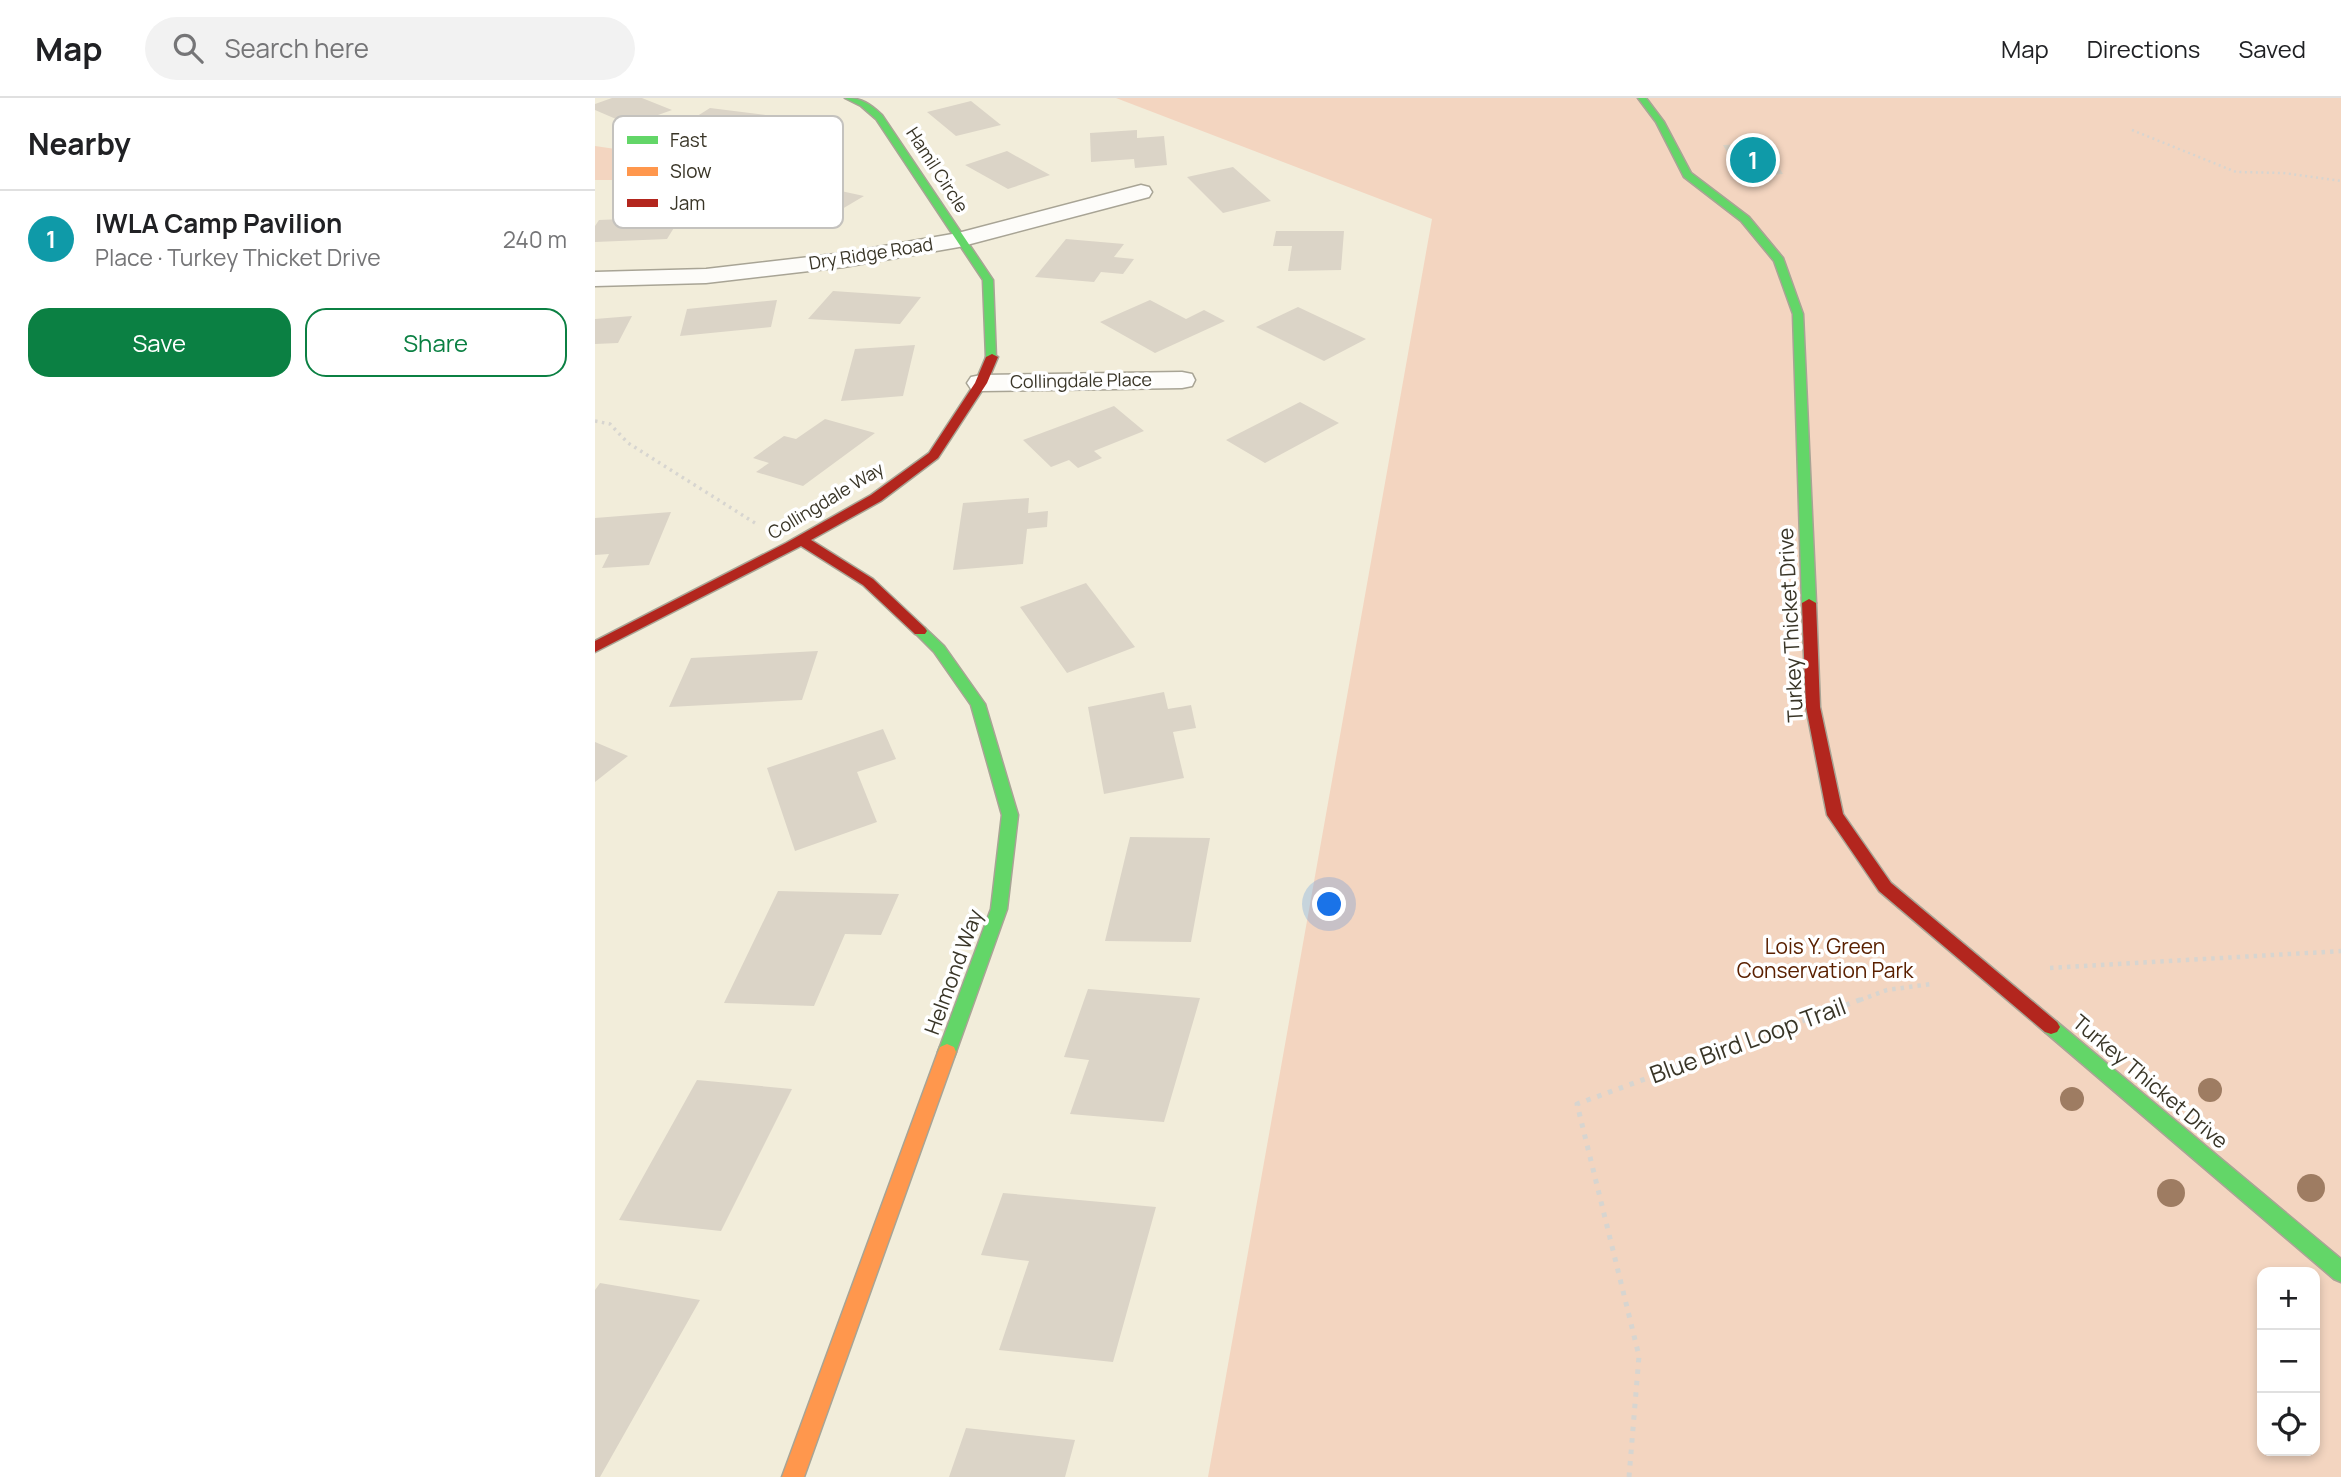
<!DOCTYPE html>
<meta charset="utf-8">
<style>
body{margin:0;font-family:Manrope,sans-serif;background:#f2f2f2;color:#202124}
.controls{position:absolute;right:21px;bottom:21px;display:grid;overflow:hidden;border-radius:14px;box-shadow:0 4px 10px #0003}
.controls button{width:63px;height:63px;display:grid;place-items:center;padding:0;border:0;border-bottom:2px solid #e0e0e0;background:#fff;color:#202124;font:35px sans-serif}
.you{position:absolute;left:735px;top:807px;width:24px;height:24px;margin:-18px;border:5px solid #fff;border-radius:50%;background:#1a73e8;box-shadow:0 0 0 10px #1a73e833}
.badge{display:grid;place-items:center;width:46px;height:46px;border-radius:50%;background:#0b8043;color:#fff;font-size:23px;font-weight:700}
.pin{position:absolute;translate:-50% -50%;border:4px solid #fff;box-shadow:0 2px 7px #0006}
.list{margin:0;padding:0;list-style:none}
h2{display:flex;justify-content:space-between;align-items:center;height:91px;margin:0;padding:0 28px;font-size:30px}
h2 small{font-size:23px;font-weight:400;color:#757577}
.list li{display:grid;grid-template-columns:46px 1fr auto;gap:21px;align-items:center;box-sizing:border-box;height:98px;padding:0 28px;border-top:2px solid #e0e0e0}
.list b{display:block;font-size:26px;white-space:nowrap}
.list p{margin:0;font-size:23px;white-space:nowrap;color:#757577}
.list em{font-size:23px;font-style:normal;color:#757577}
.actions{display:flex;gap:14px;padding:21px 28px}
.actions a{flex:1;padding:16px 0;border:2px solid #0b8043;border-radius:21px;text-align:center;font-size:24px;color:#0b8043}
.actions .main{background:#0b8043;color:#fff}
.icon{flex:none;width:38px;height:38px;fill:none;stroke:currentColor;stroke-width:2;stroke-linecap:round;stroke-linejoin:round}
.map{position:relative;flex:none;width:1746px;height:1379px;overflow:hidden}
header{display:flex;align-items:center;gap:42px;box-sizing:border-box;height:98px;padding:0 35px;background:#fff;border-bottom:2px solid #e0e0e0}
header strong{font-size:33px}
nav{display:flex;gap:38px;margin-inline-start:auto;font-size:24px}
.search{width:490px;height:63px;background:#f2f2f2;display:flex;align-items:center;gap:18px;box-sizing:border-box;padding:0 24px;border-radius:38px;color:#757577;font-size:26px}
main{display:flex}
aside{flex:1;background:#fff}
.map>svg:first-child{display:block}
.green{fill:#f3d5c0;fill-rule:evenodd}
.building{fill:#dbd4c7}
.lines{fill:none;stroke-linecap:round;stroke-linejoin:round}
.street-casing{stroke:#a8a495;stroke-width:3}
.fast-casing{stroke:#a8a495;stroke-width:3}
.slow-casing{stroke:#a8a495;stroke-width:3}
.jam-casing{stroke:#a8a495;stroke-width:3}
.path-far3{stroke:#d7d5d0;stroke-width:2.5;stroke-dasharray:2 3.5;stroke-linecap:butt}
.path-far2{stroke:#d7d5d0;stroke-width:3.5;stroke-dasharray:2.5 4.5;stroke-linecap:butt}
.path-far1{stroke:#d7d5d0;stroke-width:4.5;stroke-dasharray:3.5 5;stroke-linecap:butt}
.path{stroke:#d7d5d0;stroke-width:5;stroke-dasharray:4.5 7;stroke-linecap:butt}
.street{fill:#fdfcf9;fill-rule:evenodd}
.fast{fill:#63d668;fill-rule:evenodd}
.slow{fill:#ff974d;fill-rule:evenodd}
.jam{fill:#b3261e;fill-rule:evenodd}
.tree{fill:#9e7c62}
.labels{text-anchor:middle;stroke-width:7;stroke-linejoin:round;paint-order:stroke}
.far-street-label{font-size:18px;fill:#393527;stroke:#fff}
.street-label{font-size:21px;fill:#393527;stroke:#fff}
.park-label{font-size:21px;fill:#5a2000;stroke:#fff}
.near-street-label{font-size:24px;fill:#393527;stroke:#fff}
.key{fill:#fff;stroke:#c4c2be;stroke-width:2}
.key-label{font-size:19px;fill:#393527}
</style>
<header>
<strong>Map</strong>
<div class="search"><svg class="icon" aria-label="search" viewBox="0 0 24 24"><circle cx="10" cy="10" r="6"/><path d="M15 15l6 6"/></svg>Search here</div>
<nav><a>Map</a><a>Directions</a><a>Saved</a></nav>
</header>
<main>
<aside>
<h2>Nearby<small></small></h2>
<ul class="list">
<li><span class="badge" style="background:#0f9aa8">1</span><div><b>IWLA Camp Pavilion</b><p>Place · Turkey Thicket Drive</p></div><em>240 m</em></li>
</ul>
<div class="actions"><a class="main">Save</a><a>Share</a></div>
</aside>
<div class="map">
<svg width="1746" height="1379" viewBox="0 0 1746 1379">
<rect width="100%" height="100%" fill="#f2edda"/>
<path class="green" d="M521,0H1746V1379H613L837,121ZM1667,1174H1720V1353H1667Z
M0,48L123,66L116,82H0Z"/>
<path class="building" d="M17,0H47L77,12L35,27L0,12V6Z
M376,3L406,27L361,38L332,14Z
M115,10L178,18L152,35L88,27Z
M542,32V40L569,38L572,67L540,70L539,61L496,64L495,35Z
M1169,45L1188,76L1146,79L1128,47Z
M412,53L455,77L413,91L370,67Z
M638,69L676,103L628,115L592,79Z
M218,87L269,98L247,111L235,108L198,130L160,121L173,114L161,112L177,102L188,105Z
M61,112L55,121L85,120L72,141L0,144V128L4,122L28,121L33,113Z
M681,133H749L746,172L693,173L697,148H678Z
M471,141L529,146L519,159L539,161L528,176L506,174L499,184L440,179Z
M238,193L326,199L305,226L213,221Z
M182,202L176,229L85,238L92,211Z
M555,202L591,221L609,212L630,223L560,255L505,224Z
M703,209L771,241L729,263L661,229Z
M37,218L23,245L0,246V221Z
M320,247L308,298L246,303L260,251Z
M705,304L744,325L670,365L631,342Z
M519,308L549,333L499,353L507,360L483,370L474,362L456,369L428,342Z
M230,321L280,335L208,388L161,374L174,365L158,360L189,338L201,341Z
M434,400L433,415L453,413L452,429L432,431L428,466L358,472L368,405Z
M76,414L54,467L7,470L14,456L0,457V420Z
M491,485L540,549L472,575L425,509Z
M223,553L207,602L74,609L96,560Z
M569,594L573,611L596,607L601,630L578,634L589,680L509,696L493,609Z
M288,631L301,661L262,674L282,724L200,753L172,670Z
M0,644L33,658L0,684Z
M535,739L615,740L596,844L510,843Z
M183,793L304,796L286,837L250,836L219,908L129,905Z
M493,891L605,900L569,1024L475,1016L494,962L469,959Z
M102,982L197,991L126,1133L24,1122Z
M408,1095L561,1109L518,1264L404,1252L434,1163L386,1157Z
M5,1185L105,1202L5,1379H0V1192Z
M371,1330L480,1342L470,1379H354Z"/>
<g class="lines">
<defs>
<path id="street" d="M546,87L554,89L557,94L554,99L364,149L249,169L111,185L0,188V174L111,171L249,155L363,135Z
M587,274L597,276L600,282L597,288L587,290L386,293L376,291L372,285L376,279L386,277Z"/>
<path id="fast" d="M250,0C267,0 275,6 287,17L398,182L401,261L391,259L388,182L281,21L266,8Z
M1043,0H1051L1069,24L1096,75L1154,119L1188,160L1208,216L1221,505L1219,508H1209L1207,505L1198,216L1179,163L1146,123L1089,79L1061,24Z
M325,529L330,530L349,548L390,606L423,717L412,811L361,954L359,959L352,962L345,959L343,954L396,811L407,717L376,607L339,554L318,533Z
M1456,922L1462,924L1746,1161V1184L1739,1181L1450,934L1447,929L1450,924Z"/>
<path id="slow" d="M352,946L359,949L361,954L209,1379H187L343,954L345,949Z"/>
<path id="jam" d="M397,256L403,259L392,285L343,360L286,403L216,442L278,481L330,530L332,533L330,536H320L268,487L206,448L0,554V543L191,445L276,397L334,355L380,285L391,259Z
M1214,501L1221,505L1225,609L1248,716L1296,785L1462,924L1465,929L1462,934L1456,936L1450,934L1284,793L1232,717L1211,609L1207,505Z"/>
</defs>
<use href="#street" class="street-casing"/>
<use href="#fast" class="fast-casing"/>
<use href="#slow" class="slow-casing"/>
<use href="#jam" class="jam-casing"/>
<path class="path-far3" d="M1537,32L1641,74L1688,75L1746,83"/>
<path class="path-far2" d="M0,323L15,326L33,345L160,425"/>
<path class="path-far1" d="M1455,870L1746,853
M1265,902L1292,892L1336,886"/>
<path class="path" d="M1034,1379L1044,1258L982,1006L1270,900"/>
<use href="#street" class="street"/>
<use href="#fast" class="fast"/>
<use href="#slow" class="slow"/>
<use href="#jam" class="jam"/>
</g>
<g class="tree">
<circle cx="1615" cy="992" r="12"/>
<circle cx="1477" cy="1001" r="12"/>
<circle cx="1716" cy="1090" r="14"/>
<circle cx="1576" cy="1095" r="14"/>
</g>
<g class="labels">
<g class="far-street-label">
<text transform="translate(342 72) rotate(57)" y="6">Hamil Circle</text>
<text transform="translate(276 156) rotate(-9)" y="6">Dry Ridge Road</text>
<text transform="translate(486 283) rotate(-1)" y="6">Collingdale Place</text>
<text transform="translate(231 403) rotate(-31)" y="6">Collingdale Way</text>
</g>
<g class="street-label">
<text transform="translate(1196 527) rotate(-93)" y="7">Turkey Thicket Drive</text>
<text transform="translate(359 874) rotate(-70)" y="7">Helmond Way</text>
<text transform="translate(1555 984) rotate(40)" y="7">Turkey Thicket Drive</text>
</g>
<g class="park-label">
<text x="1230" y="856">Lois Y. Green<tspan x="1230" dy="24">Conservation Park</tspan></text>
</g>
<g class="near-street-label">
<text transform="translate(1153 943) rotate(-20)" y="8">Blue Bird Loop Trail</text>
</g>
</g>
<rect x="18" y="18" width="230" height="112" rx="10" class="key"/>
<rect x="32" y="38" width="31" height="8" fill="#63d668"/>
<rect x="32" y="69" width="31" height="9" fill="#ff974d"/>
<rect x="32" y="101" width="31" height="8" fill="#b3261e"/>
<g class="key-label">
<text x="75" y="49">Fast</text>
<text x="75" y="80">Slow</text>
<text x="75" y="112">Jam</text>
</g>
</svg>
<div class="controls">
<button>+</button>
<button>−</button>
<button><svg class="icon" aria-label="locate" viewBox="0 0 24 24"><circle cx="12" cy="12" r="6"/><path d="M12 2v4M12 18v4M2 12h4M18 12h4"/></svg></button>
</div>
<div class="you"></div>
<div class="pin badge" style="left:1158px;top:62px;background:#0f9aa8">1</div>
</div>
</main>
